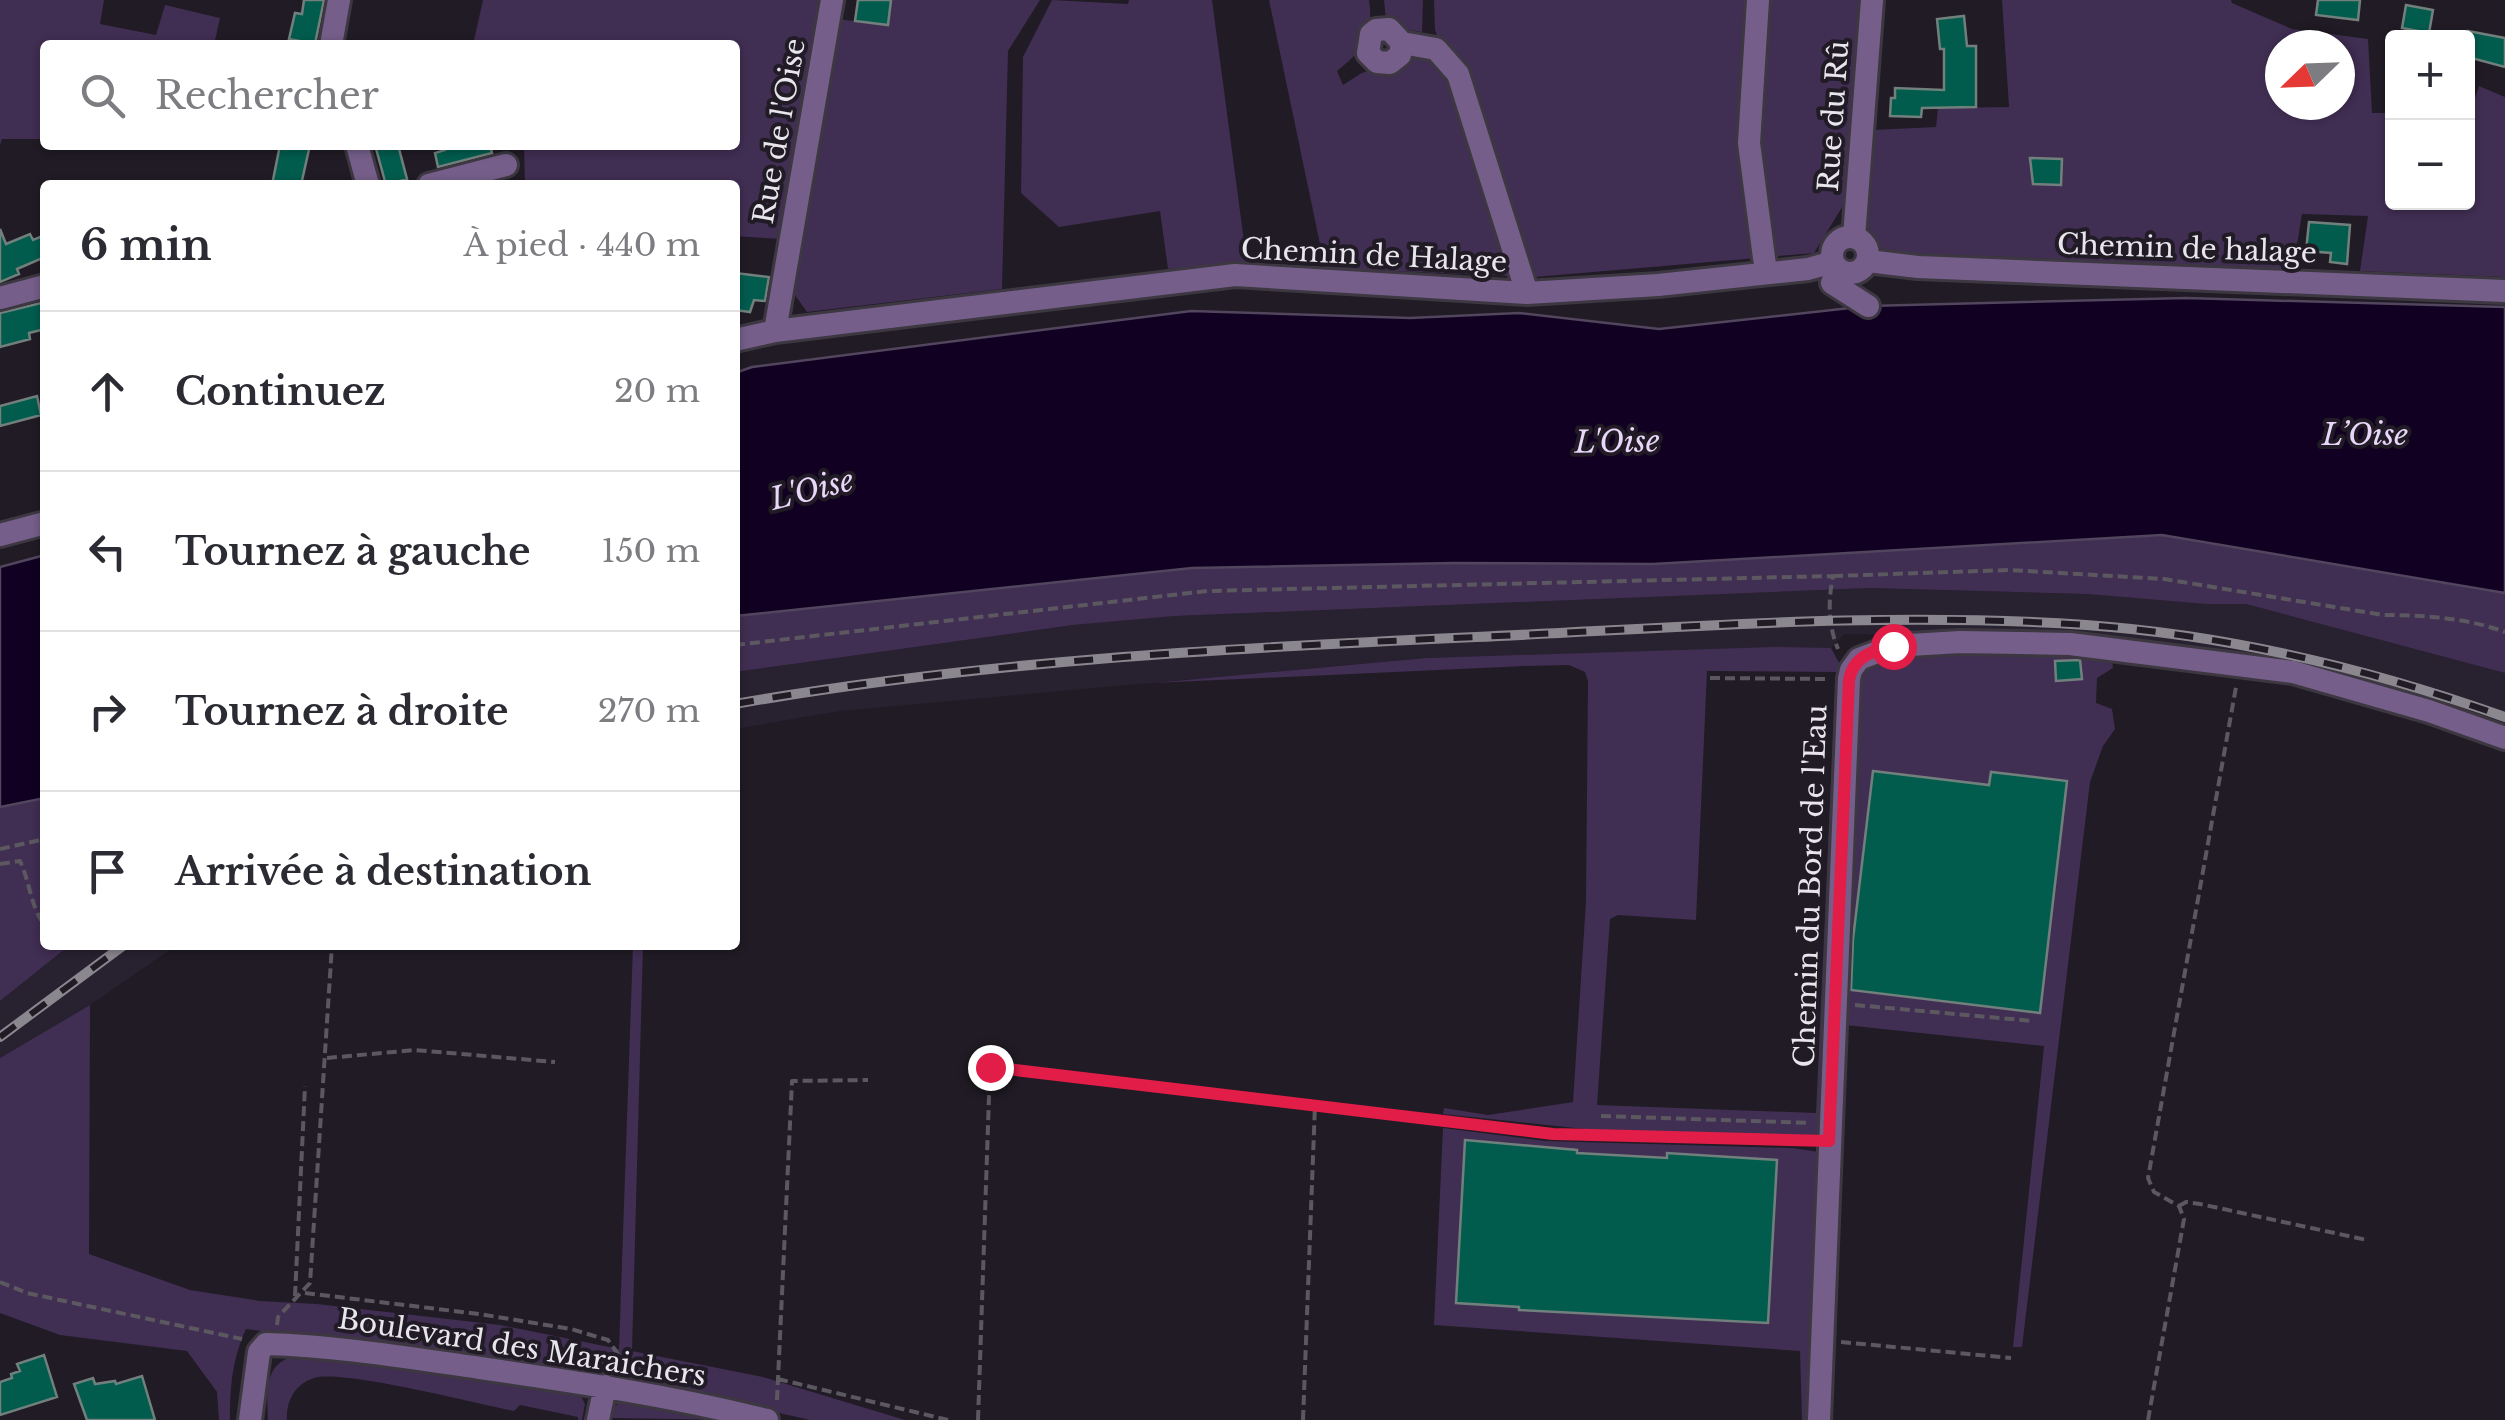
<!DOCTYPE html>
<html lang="fr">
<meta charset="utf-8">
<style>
body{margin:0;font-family:"Libre Baskerville",serif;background:#f7f7f7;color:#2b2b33}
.controls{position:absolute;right:30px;top:30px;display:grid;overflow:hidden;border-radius:10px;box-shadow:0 2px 8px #0004}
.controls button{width:90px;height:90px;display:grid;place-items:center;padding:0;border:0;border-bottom:2px solid #e1e1e2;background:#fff;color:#2b2b33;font:50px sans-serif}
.compass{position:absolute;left:2265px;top:30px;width:90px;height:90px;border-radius:50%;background:#fff;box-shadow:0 2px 8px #0004;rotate:247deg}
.stop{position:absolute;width:30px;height:30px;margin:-22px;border:8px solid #e11d48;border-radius:50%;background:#fff}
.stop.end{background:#e11d48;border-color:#fff;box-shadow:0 2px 10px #0008}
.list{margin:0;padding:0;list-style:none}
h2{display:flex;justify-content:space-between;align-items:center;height:130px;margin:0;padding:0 40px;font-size:42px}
h2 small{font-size:32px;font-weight:400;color:#7c7c81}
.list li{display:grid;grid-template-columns:65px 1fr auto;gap:30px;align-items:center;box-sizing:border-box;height:160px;padding:0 40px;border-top:2px solid #e1e1e2}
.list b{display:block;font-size:38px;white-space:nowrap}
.list em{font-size:32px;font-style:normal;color:#7c7c81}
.icon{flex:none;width:55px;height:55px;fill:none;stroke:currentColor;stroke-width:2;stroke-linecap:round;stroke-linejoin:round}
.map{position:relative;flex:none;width:2505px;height:1420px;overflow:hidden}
.search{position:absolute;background:#fff;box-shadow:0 2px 8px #0004;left:40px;top:40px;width:700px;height:110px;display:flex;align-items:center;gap:25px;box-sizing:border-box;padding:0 35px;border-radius:10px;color:#7c7c81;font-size:38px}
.panel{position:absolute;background:#fff;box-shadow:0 2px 8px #0004;left:40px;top:180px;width:700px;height:770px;border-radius:10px}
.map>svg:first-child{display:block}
.built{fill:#282130}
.green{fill:#412e53;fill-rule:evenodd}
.water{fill:#110021;stroke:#52455e;stroke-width:2.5}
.building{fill:#025c4e;stroke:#71807c;stroke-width:2.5}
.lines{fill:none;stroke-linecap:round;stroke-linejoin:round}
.minor-casing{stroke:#3c3740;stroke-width:28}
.path{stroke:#5c5860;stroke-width:4;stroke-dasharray:10 5;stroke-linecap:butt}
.minor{stroke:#755f8a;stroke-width:22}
.rail-casing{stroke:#8b878f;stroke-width:10}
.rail{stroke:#201b24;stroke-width:6;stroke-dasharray:19;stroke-linecap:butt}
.route{stroke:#e11d48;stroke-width:12}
.labels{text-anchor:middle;stroke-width:8;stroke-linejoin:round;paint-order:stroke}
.street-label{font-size:28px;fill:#e8e5ec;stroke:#201b24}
.water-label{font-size:30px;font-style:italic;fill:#e8d7fa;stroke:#201b24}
</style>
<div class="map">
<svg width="2505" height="1420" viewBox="0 0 2505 1420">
<rect width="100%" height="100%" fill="#201b24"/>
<path class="built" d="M1869,588L2087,594L2206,604H2246L2505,673V747L2465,730L2296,683L1919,634H1844L1831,648L1426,658L840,711L735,729V672L1073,625L1175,616Z
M70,945H177L90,1005L0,1058V1001Z"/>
<path class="green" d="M0,0H104L100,24L156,35L165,5L220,18L214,45H45V139H2L0,145Z
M483,0H820L780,239L735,236V185H525L524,145H735V45H473Z
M891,0H1040L1008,51L1002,289L807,312L792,291L837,19L887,25Z
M1052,0L1128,4L1129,0H1212L1247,264L1168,269L1160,211L1059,227L1021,193L1023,57Z
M1269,0H1369C1374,34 1364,50 1337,71L1343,85L1360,74L1410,52L1432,59L1447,69L1510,276L1325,268Z
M1384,0H1423L1422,32L1404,29L1386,20Z
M1434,0H1862L1849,196L1814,253L1535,277L1526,263L1435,30Z
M2002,0H2231L2232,3L2292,29L2368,39L2372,113H2392V202H2468V120L2479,86L2505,97V277L2360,271L2368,216L2302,214L2293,269L1884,252L1867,226L1873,130L1936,127L1938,108L2009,107ZM2280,45H2340V105H2280Z
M2162,535L2505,593V673L2246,604H2206L2087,594L1870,588L1175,616L1073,625L735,672V616L1192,568L1454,563L1653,564Z
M1774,647L1831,648L1843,670L1821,1134L1812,1136L1594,1130L1443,1114L1444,1108L1488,1115L1573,1102L1586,901L1588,681L1585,672L1569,665L1525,666L1153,683L1426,658ZM1707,671L1836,672L1816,1113L1597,1105L1610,919L1618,915L1696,920Z
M1899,649L2111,654L2113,668L2097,678L2096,703L2112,709L2115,729L2103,746L2090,782L2022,1347H2013L2044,1046L1845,1025L1842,1074L1843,1117L1833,1266L1830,1420H1826L1858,677L1869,661ZM1873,771L1989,785L1991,772L2067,781L2040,1013L1848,990Z
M45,798V945H70L0,1001V807Z
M633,945H643L632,1351L763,1377L905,1420H810L654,1384L246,1329C232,1360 230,1387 230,1420H219L217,1392L187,1351L60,1335L0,1313V1058L90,1005L89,1254L190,1290L260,1301L317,1304L500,1325L619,1349Z
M1443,1128L1545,1141L1792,1148L1819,1152L1811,1420H1802L1800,1351L1434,1325ZM1465,1140L1514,1143L1504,1305L1456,1302ZM1528,1147L1577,1150L1567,1313L1519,1310ZM1625,1155L1650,1157L1641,1315L1615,1314ZM1729,1157L1777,1160L1768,1323L1720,1320Z
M295,1356L565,1389L580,1394L585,1404L582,1420H578V1417L520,1405L514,1411C477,1404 343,1369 314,1378C295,1384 286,1401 287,1420H268C267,1394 263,1363 295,1356Z
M625,1401L733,1420L612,1418L614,1406Z"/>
<path class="water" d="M2186,298L2505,307V593L2162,535L1653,564L1454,563L1192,568L735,616V373L752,367L1191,311L1410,318L1519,313L1659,329L1868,306Z
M45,555V798L0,807V567Z"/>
<path class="building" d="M304,0H324L315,44L289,39L295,13L302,14Z
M858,0H891L888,25L855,21Z
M2318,0H2360L2358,20L2316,15Z
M2406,5L2433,10L2429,33L2402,28Z
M1964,16L1967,46H1976V107L1922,108L1921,117L1890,116L1891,98H1895V88L1944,90V49H1940L1937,19Z
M2468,31L2505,38V67L2468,57Z
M280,145H310L301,185H272Z
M375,145H398L407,179L386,185Z
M443,145H490L492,153L438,167L435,153L445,150Z
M2030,158L2062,159L2061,185L2033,184Z
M2309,222L2350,225L2347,264L2330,262L2331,253L2306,251Z
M0,229L6,244L30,234L33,240L45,235V257L17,269L19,274L0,282Z
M735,273L769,277L765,301L754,300L750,312L735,310Z
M45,302V329L29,333L30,339L0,347V313Z
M37,396L41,415L0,426V406Z
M2080,660L2082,679L2056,681L2055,661Z
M1873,771L1989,785L1991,772L2067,781L2040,1013L1851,990L1853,939Z
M1465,1140L1577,1150V1153L1667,1158V1153L1777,1160L1768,1323L1519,1310V1307L1456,1303Z
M44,1355L57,1397L0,1415V1382L12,1378L11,1374L20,1371L17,1364Z
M142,1376L155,1420H87L74,1384L93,1378L95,1384L115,1381L116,1384Z"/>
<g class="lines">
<defs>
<path id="minor" d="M1758,0L1749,143L1766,273
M1402,43L1400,55L1390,63L1377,62L1368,53L1371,34L1376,30L1389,29L1402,43L1436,49L1458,74L1527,293
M331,45L339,0
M357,145L368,185
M429,185L506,165
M1832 255a18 18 0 1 1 36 0a18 18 0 1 1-36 0Z
M1854,237L1872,0
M1868,261L1918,267L2505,291
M1837,269L1832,283L1868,306
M0,298L45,286
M775,331L832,0
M735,340L775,331L1235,275L1527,293L1658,285L1808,269L1833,262
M0,535L45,523
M250,1420L259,1352L266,1344C338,1346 409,1358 480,1368C577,1382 672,1396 767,1420
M598,1420L605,1386
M1819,1420L1849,679L1851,670L1859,659L1893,646L1960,642L2070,644L2293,672L2429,711L2505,738"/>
</defs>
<use href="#minor" class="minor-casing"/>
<path class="path" d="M1833,576L2009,570L2164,579L2383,615C2424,615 2467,618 2505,632
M735,645L1207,591L1833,576C1828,601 1828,625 1838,649
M1710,678L1829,679
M0,849L45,839
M0,864L20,861C29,880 30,901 41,920H45
M1855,1005L2033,1021
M327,1058L415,1050L555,1062
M1601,1116L1810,1123
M2179,1206L2186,1202L2200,1204L2367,1240
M0,1282L27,1293L242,1339
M305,1293L479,1314L571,1329L608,1340L627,1367
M295,1296L305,1086
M277,1325L278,1317L310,1283L332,945
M1841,1342L2011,1358
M778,1379L948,1420
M777,1400L792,1081L868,1080
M978,1420L990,1067L1553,1133L1807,1140
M1303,1420L1315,1105
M2148,1420L2184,1219L2179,1206L2154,1192L2148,1178L2236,687"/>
<use href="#minor" class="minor"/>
<defs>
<path id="rail" d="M735,704C979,661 1229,648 1476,637C1679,628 1883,611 2086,625C2229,635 2370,669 2505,717
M0,1037L124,945"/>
</defs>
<use href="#rail" class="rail-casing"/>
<use href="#rail" class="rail"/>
</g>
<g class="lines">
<path class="route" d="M990,1067L1553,1134L1829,1141L1849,680C1853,657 1873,650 1893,646"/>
</g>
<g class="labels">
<g class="street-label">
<text transform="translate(1833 116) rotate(-86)" y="10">Rue du Rû</text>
<text transform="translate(779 131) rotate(-80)" y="10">Rue de l'Oise</text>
<text transform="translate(2187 248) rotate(2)" y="10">Chemin de halage</text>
<text transform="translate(1374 255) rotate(3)" y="10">Chemin de Halage</text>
<text transform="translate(1810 886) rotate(-88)" y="10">Chemin du Bord de l'Eau</text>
<text transform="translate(522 1347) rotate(9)" y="10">Boulevard des Maraichers</text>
</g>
<g class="water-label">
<text x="2365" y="445">L’Oise</text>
<text transform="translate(1617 442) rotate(-1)" y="10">L'Oise</text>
<text transform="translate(812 490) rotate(-14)" y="10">L'Oise</text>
</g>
</g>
</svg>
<div class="controls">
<button>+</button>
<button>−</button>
</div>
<svg class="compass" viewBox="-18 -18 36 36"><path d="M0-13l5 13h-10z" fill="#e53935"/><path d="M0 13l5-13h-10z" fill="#7c7c81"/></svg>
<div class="stop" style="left:1893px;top:646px"></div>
<div class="stop end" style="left:990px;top:1067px"></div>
<div class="search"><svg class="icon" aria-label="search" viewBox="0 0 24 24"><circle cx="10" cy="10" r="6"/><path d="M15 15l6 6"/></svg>Rechercher</div>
<section class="panel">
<h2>6 min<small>À pied · 440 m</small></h2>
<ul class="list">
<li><svg class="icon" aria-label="ahead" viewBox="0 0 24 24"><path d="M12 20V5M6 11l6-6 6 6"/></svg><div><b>Continuez</b></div><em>20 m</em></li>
<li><svg class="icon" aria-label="left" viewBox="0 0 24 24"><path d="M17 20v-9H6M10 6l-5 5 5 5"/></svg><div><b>Tournez à gauche</b></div><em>150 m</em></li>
<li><svg class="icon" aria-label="right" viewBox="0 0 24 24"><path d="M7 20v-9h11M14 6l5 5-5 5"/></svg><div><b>Tournez à droite</b></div><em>270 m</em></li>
<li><svg class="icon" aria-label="arrive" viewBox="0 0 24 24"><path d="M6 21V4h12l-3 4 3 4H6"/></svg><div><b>Arrivée à destination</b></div></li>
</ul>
</section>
</div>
